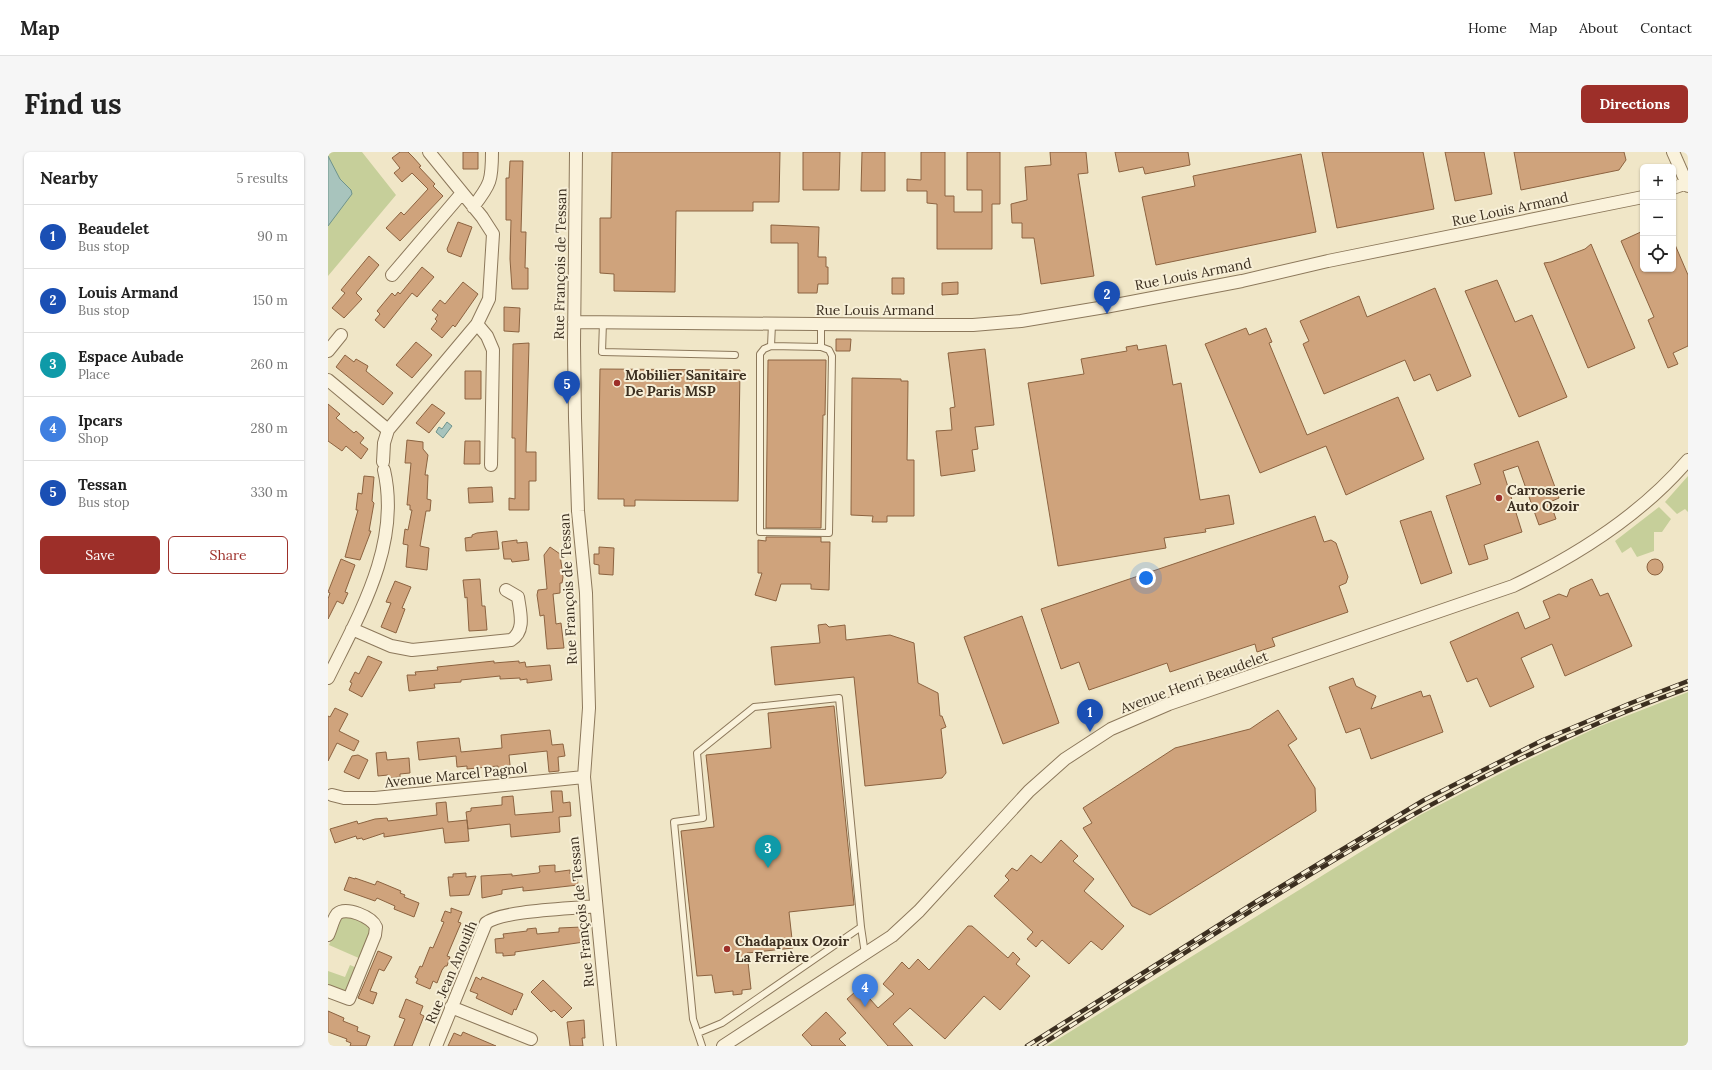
<!DOCTYPE html>
<meta charset="utf-8">
<style>
body{margin:0;font-family:Lora,serif;background:#f6f6f6;color:#222}
.controls{position:absolute;right:12px;top:12px;display:grid;overflow:hidden;border-radius:6px;box-shadow:0 1px 3px #0004}
.controls button{width:36px;height:36px;display:grid;place-items:center;padding:0;border:0;border-bottom:1px solid #e0e0e0;background:#fff;color:#222;font:20px sans-serif}
.you{position:absolute;left:818px;top:426px;width:14px;height:14px;margin:-10px;border:3px solid #fff;border-radius:50%;background:#1a73e8;box-shadow:0 0 0 6px #1a73e833}
.badge{display:grid;place-items:center;width:26px;height:26px;border-radius:50%;background:#9d2f29;color:#fff;font-size:13px;font-weight:700}
.pin{position:absolute;translate:-50% -33px;filter:drop-shadow(0 1px 2px #0008)}
.pin::after{content:'';position:absolute;top:21px;width:14px;height:12px;background:inherit;clip-path:polygon(0 0,100% 0,50% 100%)}
.list{margin:0;padding:0;list-style:none}
h2{display:flex;justify-content:space-between;align-items:center;height:52px;margin:0;padding:0 16px;font-size:17px}
h2 small{font-size:13px;font-weight:400;color:#767676}
.list li{display:grid;grid-template-columns:26px 1fr auto;gap:12px;align-items:center;box-sizing:border-box;height:64px;padding:0 16px;border-top:1px solid #e0e0e0}
.list b{display:block;font-size:15px;white-space:nowrap}
.list p{margin:0;font-size:13px;white-space:nowrap;color:#767676}
.list em{font-size:13px;font-style:normal;color:#767676}
.actions{display:flex;gap:8px;padding:12px 16px}
.actions a{flex:1;padding:9px 0;border:1px solid #9d2f29;border-radius:6px;text-align:center;font-size:14px;color:#9d2f29}
.actions .main{background:#9d2f29;color:#fff}
.icon{flex:none;width:22px;height:22px;fill:none;stroke:currentColor;stroke-width:2;stroke-linecap:round;stroke-linejoin:round}
.map{position:relative;flex:none;width:1360px;height:894px;overflow:hidden;border-radius:6px}
header{display:flex;align-items:center;gap:24px;box-sizing:border-box;height:56px;padding:0 20px;background:#fff;border-bottom:1px solid #e0e0e0}
header strong{font-size:19px}
nav{display:flex;gap:22px;margin-inline-start:auto;font-size:14px}
.intro{display:flex;align-items:center;justify-content:space-between;box-sizing:border-box;height:96px;padding:0 24px}
h1{margin:0;font-size:28px}
.button{padding:10px 18px;border-radius:6px;background:#9d2f29;color:#fff;font-size:14px;font-weight:700}
main{display:flex;gap:24px;padding:0 24px}
aside{flex:1;background:#fff;border-radius:6px;box-shadow:0 1px 3px #0004}
.map>svg:first-child{display:block}
.green{fill:#c6cf9a}
.water{fill:#a8c4bd;stroke:#6e938c}
.building{fill:#cfa37c;stroke:#8c6340}
.lines{fill:none;stroke-linecap:round;stroke-linejoin:round}
.service-casing{stroke:#8c785b;stroke-width:8}
.minor-casing{stroke:#8c785b;stroke-width:14}
.service{stroke:#faf2db;stroke-width:6}
.minor{stroke:#faf2db;stroke-width:12}
.rail-casing{stroke:#3c2f20;stroke-width:4.5}
.rail{stroke:#f7efd7;stroke-width:3;stroke-dasharray:9;stroke-linecap:butt}
.poi-dot{fill:#9d2f29;stroke:#f7efd7;stroke-width:1.5}
.labels{text-anchor:middle;stroke-width:4;stroke-linejoin:round;paint-order:stroke}
.street-label{font-size:14px;fill:#3c2f20;stroke:#f7efd7}
.poi-label{font-size:14px;font-weight:bold;fill:#3c2f20;stroke:#f7efd7;text-anchor:start}
</style>
<header>
<strong>Map</strong>
<nav><a>Home</a><a>Map</a><a>About</a><a>Contact</a></nav>
</header>
<div class="intro"><h1>Find us</h1><a class="button">Directions</a></div>
<main>
<aside>
<h2>Nearby<small>5 results</small></h2>
<ul class="list">
<li><span class="badge" style="background:#1a4fb4">1</span><div><b>Beaudelet</b><p>Bus stop</p></div><em>90 m</em></li>
<li><span class="badge" style="background:#1a4fb4">2</span><div><b>Louis Armand</b><p>Bus stop</p></div><em>150 m</em></li>
<li><span class="badge" style="background:#0f9aa8">3</span><div><b>Espace Aubade</b><p>Place</p></div><em>260 m</em></li>
<li><span class="badge" style="background:#3f7fe0">4</span><div><b>Ipcars</b><p>Shop</p></div><em>280 m</em></li>
<li><span class="badge" style="background:#1a4fb4">5</span><div><b>Tessan</b><p>Bus stop</p></div><em>330 m</em></li>
</ul>
<div class="actions"><a class="main">Save</a><a>Share</a></div>
</aside>
<div class="map">
<svg width="1360" height="894" viewBox="0 0 1360 894">
<rect width="100%" height="100%" fill="#f0e6c7"/>
<path class="green" d="M0,0H34L68,43L0,124Z
M1360,324V360L1357,357L1349,362L1337,350Z
M1331,355L1343,367L1334,380H1326V399L1309,405L1303,395L1294,401L1287,389Z
M1360,540V894H719L1092,663L1187,614L1270,575Z
M18,763L41,772L43,779L33,807L1,793L12,766Z
M22,813L29,816L21,837L14,840L0,834V819L17,825Z"/>
<path class="water" d="M0,4L12,27L23,38L24,42L0,74Z
M119,270L124,274L115,286L108,280L111,275L114,277Z"/>
<path class="building" d="M72,0H80L85,5L93,14L91,15L107,32L105,34L115,44L72,89L58,76L73,60L76,63L100,37L84,21L74,30L66,21L72,16L64,6Z
M135,0H150V17H135Z
M284,0H452L451,50H425V59H348L347,140L286,139V122L272,121V66H283Z
M475,0H512L511,38H475Z
M534,0H557V39H533Z
M593,0H617V44H626V60H654V38H639V0H672V52H664V97H609V52L599,51V39H579V27L593,28Z
M722,0H758L760,21L750,22L766,124L713,132L706,86H694V71H684L683,52L699,48L697,15L723,13Z
M787,0H860L862,13L817,22L815,15L791,20Z
M994,0H1095L1106,57L1009,76Z
M1117,0H1156L1164,42L1127,49Z
M1186,0H1296L1298,8L1291,18L1193,38Z
M973,2L988,80L828,113L814,45L867,34L865,24Z
M182,9H195L193,80H198L197,116H200V137H184L182,107L183,68H178V26H181Z
M130,70L144,75L133,105L120,100L119,97Z
M443,73L491,75L490,105H498V115H500V132H490L489,141H470V91H443Z
M1315,79V117H1345V88L1360,123V194L1345,201L1350,212L1340,216L1320,168L1326,165L1293,89Z
M1263,92L1307,196L1260,216L1216,111L1223,110L1257,97Z
M41,104L51,113L28,141L34,147L16,166L4,156L17,141L13,138Z
M94,115L106,125L89,145L84,141L56,176L47,168L52,162L49,159L64,141L67,144L70,140L72,142Z
M564,126H576V142H564Z
M1169,128L1187,170L1204,163L1239,245L1191,265L1137,139Z
M135,130L150,142L127,175L125,173L114,186L103,177L109,169L107,167L110,163L104,158L112,148L117,152Z
M630,130V142L614,143V131Z
M1107,136L1143,224L1109,239L1102,222L1086,229L1077,208L996,242L975,192L981,189L972,169L1031,144L1039,165Z
M176,155L192,156L191,180L176,179Z
M918,176L921,183L938,176L944,190L941,191L979,283L1070,245L1096,307L1018,343L998,294L932,321L877,192Z
M508,187H523L522,199H508Z
M88,190L104,203L84,226L68,213Z
M201,191L198,300H208V329H201V358H181V346L187,347V286H184L185,192Z
M809,193L810,198L838,193L845,233L853,231L872,348L901,343L906,372L877,377L878,380L836,386L838,396L730,414L700,231L756,222L753,207L799,199L798,195Z
M657,197L666,273L647,275L650,297L644,298L647,319L613,324L608,279L624,278L622,256L627,255L620,201Z
M17,203L26,210L28,207L40,214L38,219L65,241L55,253L8,215Z
M440,208H498L497,263H495L493,376H438Z
M272,217L412,218L410,349L307,348V354H296V347H270Z
M137,219H153V247H137Z
M524,226L573,227V229H580L579,308H586V364H559V370H544L545,364L523,363Z
M0,252L12,262L8,266L26,281L28,279L36,286L32,291L40,297L33,307L18,294L14,299L0,289Z
M104,252L117,261L101,281L88,271Z
M79,288L95,290V297L100,303L97,323H100L99,347L103,348L102,359H98L92,394L101,396L99,418L78,415L80,393L75,392L77,377L80,378L84,358H82V353H79L83,311H77Z
M137,289H152V312H136Z
M1210,289L1231,346L1222,350L1228,367L1211,373L1190,314L1175,319L1194,380L1156,393L1160,407L1141,413L1118,344L1153,332L1146,312Z
M36,324L46,325L44,349L46,351L41,379H43L32,408L17,405L30,358H28L30,341L34,342Z
M164,335L165,350L141,351L140,336Z
M1103,359L1124,421L1093,432L1072,369Z
M987,364L996,390L1003,388L1008,391L1020,425L1018,431L1011,434L1020,460L944,486L947,494L929,500L927,492L842,520L839,511L761,538L751,510L733,517L713,457Z
M169,379L171,397L138,399L137,386L144,385V383L149,381Z
M438,385H493V390H502L501,438L483,437V432H453L448,449L427,443L434,421H430V388L438,389Z
M189,388V391L199,390L201,408L184,410L183,407H176L174,390Z
M222,395L232,402L235,425L234,431H232V441L225,442L228,472L233,471L236,496L219,497L216,463L212,464L209,443L210,438L219,437L216,403Z
M271,395L286,396L285,423L271,422V413L266,412V402H271Z
M1319 415a8 8 0 1 1 16 0a8 8 0 1 1-16 0Z
M13,407L27,413L17,440L20,441L15,452L9,449L0,467V447L2,441L0,440Z
M152,427L154,454H157L159,478L141,479L139,445L137,446L135,428Z
M1264,427L1272,444L1280,441L1304,494L1237,524L1224,492L1193,506L1206,535L1162,555L1149,526L1139,530L1122,490L1190,460L1197,477L1222,466L1215,449L1231,442L1239,445L1242,437Z
M67,429L83,435L74,456L77,457L68,481L53,475L63,451L58,450Z
M694,464L731,571L675,592L636,485Z
M498,472L501,475L517,473L518,488L562,483L586,491L590,531L610,541L612,564H614L618,575L613,577L618,621L614,626L537,634L526,525L447,533L443,495L492,491L490,473Z
M40,504L54,510L34,545L21,538L24,531L22,530L27,520L31,522Z
M166,509V511L191,509V511L197,510L198,515L222,513L224,528L199,531V527L192,528V526L172,527V524L133,528V530L106,532L107,536L81,539L79,523H88L87,520L110,518L109,515Z
M1025,526L1028,534L1048,544L1043,557L1093,539L1095,545L1102,543L1115,580L1043,607L1032,576L1018,581L1001,535Z
M506,554L526,753L461,760L465,796L419,801L423,837L414,838V842L405,843V839L387,841L384,823L369,824L353,679L386,675L378,603L443,596L440,561Z
M7,556L20,562L11,579L31,589L26,599L9,591L0,609V564L2,565Z
M950,558L969,587L960,593L987,636L988,659L822,763L804,754L755,676L764,671L755,656L847,596L922,577Z
M222,578L224,593L235,592L237,604L230,605L231,619L221,620L219,599L181,603L183,623L171,624L170,614L139,617V614L129,615L128,604L91,608L89,590L131,586L133,600L174,596L173,583Z
M58,600L59,608L81,606L82,621L72,622V625L61,626L60,623L50,624L48,601Z
M30,603L40,608L31,627L16,620L24,604Z
M223,639H234L235,651L242,650L243,664L231,665L232,680L183,685L182,672L140,677L138,660L143,659V656L174,653V645L185,644L187,663L225,660Z
M118,650L120,670L139,668L141,689L117,691L115,676L56,685V681L35,688L34,686L29,687L28,684L7,691L2,677L29,669L30,672L47,667L59,666L60,669L109,663L108,651Z
M733,688L750,704L745,709L766,727L756,739L796,774L774,798L763,789L741,812L714,788L708,795L699,787L705,780L666,744L681,728L677,724L684,716L689,719L703,703L713,711Z
M227,713V720L242,718V722L249,721L250,733L206,738L195,739V735L174,738V742L154,746L153,724L184,722V724L210,721L212,720L211,714Z
M138,721V725L148,724L141,743L122,744L120,725H125V722Z
M21,725L27,727V726L47,733L49,729L73,739L72,741L77,743L76,745L91,751L86,765L66,757L67,754L49,746L47,749L16,738Z
M123,756L134,760L130,770L133,771L119,804L122,805L119,814H117L114,818L109,831L105,829L102,837L88,831L90,827L87,825L92,814L94,815L102,795L105,796L116,770L113,769L117,759L123,761Z
M640,774H644L680,806L685,800L692,807L688,812L702,824L672,858L656,844L617,887L582,856L565,872L585,894H560L519,847L527,840L529,843L534,838L550,856L566,842L555,832L574,810L581,817L590,807L601,818Z
M254,775L256,790L187,800V803L175,804V801H168L167,787L176,786L175,782L199,779V777L208,776L209,782L231,780V776Z
M50,799L64,805L56,819L51,817L42,839L49,841L45,852L30,846Z
M148,825L153,828L154,825L195,842L188,858L186,857L184,863L148,846L150,842L142,839Z
M215,828L244,856L234,866L226,858L223,860L203,840Z
M78,847L95,854L92,862L96,864L84,894H66L77,867L71,865Z
M0,859L16,866L15,869L30,875L29,879L42,884L38,894H22L23,891L18,889L19,887L0,880Z
M498,860L518,881L511,887L518,894H484L474,883Z
M256,868L257,886H254L255,894H242L239,870Z
M135,880L168,894H120L126,881L133,884Z"/>
<g class="lines">
<defs>
<path id="service" d="M275,170L274,200L407,203
M444,172L443,194L436,197L432,202V380L501,381L504,204L501,198L493,195V173
M443,194L493,195
M533,775L537,802
M370,881L394,871L533,775L511,546L426,555L369,601L375,666L346,670L365,867L374,894"/>
<path id="minor" d="M248,0L246,193L247,266L250,359L258,441L261,556L256,625L282,894
M1345,0L1360,34
M1345,36L1359,31
M145,55C163,32 164,28 164,0
M64,123L134,41
M246,170L596,173H645L693,169L777,155L914,129L1000,109L1315,45
M149,172L159,184L165,198L163,313
M0,199L13,183
M0,228L60,278L149,172L161,147L165,82L154,65L101,0
M55,310L56,291L60,278
M24,477L63,494L84,498L183,488C198,479 192,460 190,445L178,438
M0,526C32,461 73,392 56,318
M4,643L16,646H47L256,625
M0,783C3,777 5,767 9,762C18,754 44,765 48,775L47,783L21,847L0,839
M123,855L203,887
M108,894L158,771C176,758 243,757 268,754
M395,894L564,784L591,759L701,639L737,607L783,577L841,552L1185,434C1250,403 1313,363 1360,308"/>
</defs>
<use href="#service" class="service-casing"/>
<use href="#minor" class="minor-casing"/>
<use href="#service" class="service"/>
<use href="#minor" class="minor"/>
<defs>
<path id="rail" d="M699,894L929,749L1096,648L1215,588L1303,551L1360,529
M711,894C920,762 1125,619 1360,536"/>
</defs>
<use href="#rail" class="rail-casing"/>
<use href="#rail" class="rail"/>
</g>
<g class="poi-dot">
<circle cx="289" cy="231" r="4"/>
<circle cx="1171" cy="346" r="4"/>
<circle cx="399" cy="797" r="4"/>
</g>
<g class="labels">
<g class="street-label">
<text transform="translate(1182 57) rotate(-12)" y="5">Rue Louis Armand</text>
<text transform="translate(232 112) rotate(-89)" y="5">Rue François de Tessan</text>
<text transform="translate(865 122) rotate(-11)" y="5">Rue Louis Armand</text>
<text x="547" y="163">Rue Louis Armand</text>
<text transform="translate(240 437) rotate(-93)" y="5">Rue François de Tessan</text>
<text transform="translate(866 530) rotate(-20)" y="5">Avenue Henri Beaudelet</text>
<text transform="translate(128 623) rotate(-6)" y="5">Avenue Marcel Pagnol</text>
<text transform="translate(253 760) rotate(-96)" y="5">Rue François de Tessan</text>
<text transform="translate(123 820) rotate(-67)" y="5">Rue Jean Anouilh</text>
</g>
<g class="poi-label">
<text x="297" y="228">Mobilier Sanitaire<tspan x="297" dy="16">De Paris MSP</tspan></text>
<text x="1179" y="343">Carrosserie<tspan x="1179" dy="16">Auto Ozoir</tspan></text>
<text x="407" y="794">Chadapaux Ozoir<tspan x="407" dy="16">La Ferrière</tspan></text>
</g>
</g>
</svg>
<div class="controls">
<button>+</button>
<button>−</button>
<button><svg class="icon" aria-label="locate" viewBox="0 0 24 24"><circle cx="12" cy="12" r="6"/><path d="M12 2v4M12 18v4M2 12h4M18 12h4"/></svg></button>
</div>
<div class="you"></div>
<div class="pin badge" style="left:762px;top:580px;background:#1a4fb4">1</div>
<div class="pin badge" style="left:779px;top:162px;background:#1a4fb4">2</div>
<div class="pin badge" style="left:440px;top:716px;background:#0f9aa8">3</div>
<div class="pin badge" style="left:537px;top:855px;background:#3f7fe0">4</div>
<div class="pin badge" style="left:239px;top:252px;background:#1a4fb4">5</div>
</div>
</main>
